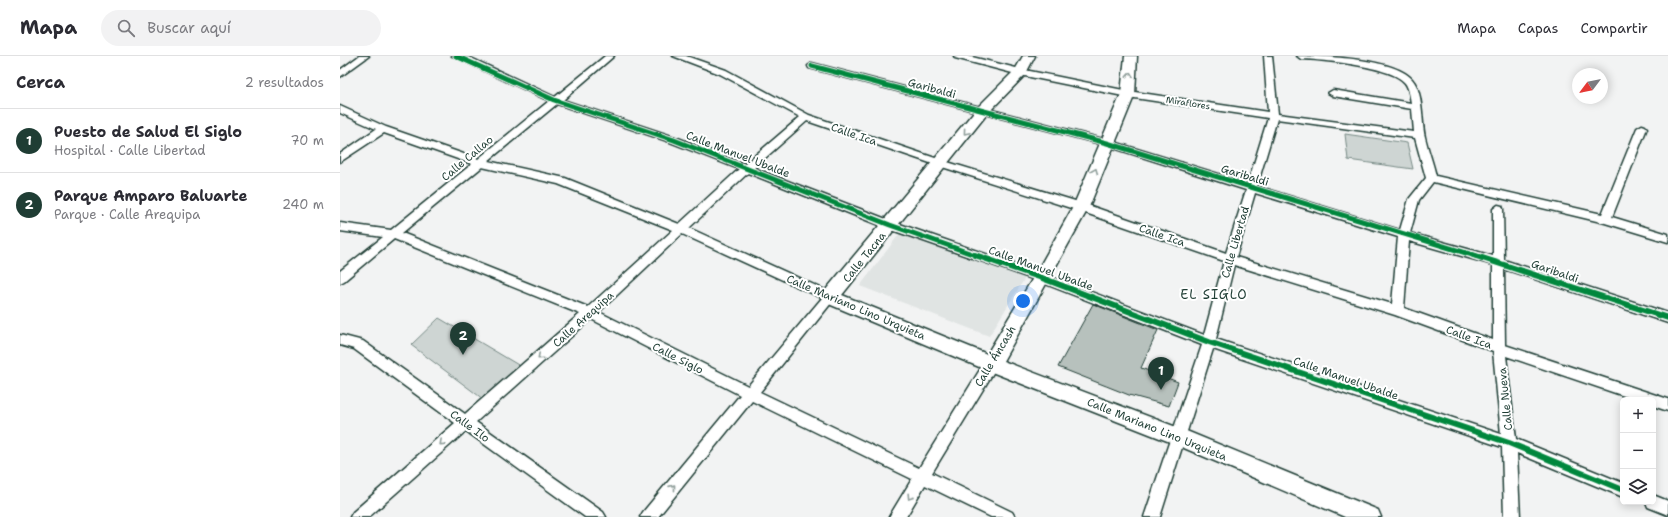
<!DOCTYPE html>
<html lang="es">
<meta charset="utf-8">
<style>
body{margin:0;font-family:"Shantell Sans",sans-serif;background:#f2f2f3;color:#2b2b33}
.controls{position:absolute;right:12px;bottom:12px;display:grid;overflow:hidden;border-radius:6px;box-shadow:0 2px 10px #0003}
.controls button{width:36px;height:36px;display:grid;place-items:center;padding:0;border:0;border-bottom:1px solid #e1e1e2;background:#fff;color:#2b2b33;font:20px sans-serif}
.compass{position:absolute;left:1232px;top:12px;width:36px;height:36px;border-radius:50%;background:#fff;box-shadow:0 2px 10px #0003;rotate:238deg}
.you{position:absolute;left:683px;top:245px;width:14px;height:14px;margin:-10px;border:3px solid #fff;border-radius:50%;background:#1a73e8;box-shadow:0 0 0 6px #1a73e833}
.badge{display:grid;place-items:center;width:26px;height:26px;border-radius:50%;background:#1f3d34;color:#fff;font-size:13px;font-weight:700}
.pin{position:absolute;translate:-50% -33px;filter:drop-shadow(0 1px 2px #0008)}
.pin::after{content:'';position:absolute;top:21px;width:14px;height:12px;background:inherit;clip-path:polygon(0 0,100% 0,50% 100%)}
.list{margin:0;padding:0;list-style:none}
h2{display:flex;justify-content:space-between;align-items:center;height:52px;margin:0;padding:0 16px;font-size:17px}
h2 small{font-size:13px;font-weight:400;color:#7c7c81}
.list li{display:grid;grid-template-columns:26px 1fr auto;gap:12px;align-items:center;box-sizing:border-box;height:64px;padding:0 16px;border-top:1px solid #e1e1e2}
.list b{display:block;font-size:15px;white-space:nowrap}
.list p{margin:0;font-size:13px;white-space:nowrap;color:#7c7c81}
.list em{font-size:13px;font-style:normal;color:#7c7c81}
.icon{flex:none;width:22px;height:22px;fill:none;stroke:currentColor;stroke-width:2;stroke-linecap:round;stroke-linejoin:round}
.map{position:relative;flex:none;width:1328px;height:461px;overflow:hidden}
header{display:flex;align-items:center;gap:24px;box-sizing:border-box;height:56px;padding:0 20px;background:#fff;border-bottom:1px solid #e1e1e2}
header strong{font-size:19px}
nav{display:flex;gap:22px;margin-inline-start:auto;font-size:14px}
.search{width:280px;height:36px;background:#f2f2f3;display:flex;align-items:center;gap:10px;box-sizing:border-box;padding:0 14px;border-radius:22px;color:#7c7c81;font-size:15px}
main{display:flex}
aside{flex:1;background:#fff}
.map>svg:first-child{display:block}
.built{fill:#e0e4e3}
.green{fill:#ced5d3;stroke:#768984}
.building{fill:#b7c1bd;stroke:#1f3d34}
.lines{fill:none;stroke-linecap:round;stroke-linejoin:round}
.minor-casing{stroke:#1f3d34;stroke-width:3}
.secondary-casing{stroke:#1f3d34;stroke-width:3}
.minor{fill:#fff;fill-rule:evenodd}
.secondary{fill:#fff;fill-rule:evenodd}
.cycleway-far1-casing{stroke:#fff;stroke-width:7}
.cycleway-casing{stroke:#fff;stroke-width:9}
.cycleway-far1{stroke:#00873e;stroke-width:5}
.cycleway{stroke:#00873e;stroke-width:6}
.oneway{stroke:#8f9e9a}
.labels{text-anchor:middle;stroke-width:4;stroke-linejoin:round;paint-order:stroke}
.far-street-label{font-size:9px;fill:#1f3d34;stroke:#fff}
.street-label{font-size:11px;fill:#1f3d34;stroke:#fff}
.quarter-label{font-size:13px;letter-spacing:1px;fill:#1f3d34;stroke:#fff}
</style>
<header>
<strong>Mapa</strong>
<div class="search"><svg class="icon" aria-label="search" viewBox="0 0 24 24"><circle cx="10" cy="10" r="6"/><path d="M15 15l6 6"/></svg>Buscar aquí</div>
<nav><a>Mapa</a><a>Capas</a><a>Compartir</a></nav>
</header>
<main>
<aside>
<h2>Cerca<small>2 resultados</small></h2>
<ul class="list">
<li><span class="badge">1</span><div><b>Puesto de Salud El Siglo</b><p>Hospital · Calle Libertad</p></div><em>70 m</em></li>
<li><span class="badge">2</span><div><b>Parque Amparo Baluarte</b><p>Parque · Calle Arequipa</p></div><em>240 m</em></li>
</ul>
</aside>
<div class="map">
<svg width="1328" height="461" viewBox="0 0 1328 461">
<rect width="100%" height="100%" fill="#f2f3f3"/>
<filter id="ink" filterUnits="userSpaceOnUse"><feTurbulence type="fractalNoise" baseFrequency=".025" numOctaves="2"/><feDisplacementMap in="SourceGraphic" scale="8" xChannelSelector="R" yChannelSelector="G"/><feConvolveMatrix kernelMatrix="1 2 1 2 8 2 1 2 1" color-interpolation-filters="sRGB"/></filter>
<g filter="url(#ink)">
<path class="built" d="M560,177L685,222L649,280L520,230Z"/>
<path class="green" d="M1005,78L1067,87L1073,113L1008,104Z
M99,262L180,310L143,343L71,289Z"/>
<path class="building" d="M753,248L818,274L801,312L838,326L829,350L789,339L718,311Z"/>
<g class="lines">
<defs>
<path id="minor" d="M19,0H29L0,21V14Z
M112,0H125L131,2L215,41L265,0H274L223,44L338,82L405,108L460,61L380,18L333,0H346L386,14L469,59L604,105L745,148L886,197L906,134L764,89L469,12L468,10L472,7L771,85L908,127L928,62L788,41L680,19L615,2L614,0H628L680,13L788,35L928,56L924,0H932L938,58L1074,76L1072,53L993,40L988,37L993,34L1071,47C1070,41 1069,32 1065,27C1052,10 982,4 961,3L957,0C983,0 1054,2 1072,23C1084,37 1081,64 1085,81C1088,94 1093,107 1096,120L1262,158L1297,72L1302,69L1305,70L1307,72L1272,161L1328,178V186L1265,167L1093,126L1079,144L1070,177L1153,200V153L1158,149L1162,150L1163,153L1164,204L1328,257V267L1164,213L1165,289L1328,343V355L1313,350V344H1296L1166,300L1176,383L1283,427V441L1177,397L1180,461H1164L1162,391L873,293L820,461H804L862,289L698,225L546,172L408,117L349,172L494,238L496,241L420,336L579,412L646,304L651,303L656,304L658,308L656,312L592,417L672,456L675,461H651L585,429L566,461H549L572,423L412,345L318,461H300L303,456L400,339L251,263L136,366L263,456L266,461H245L126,375L29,461H10L13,456L115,367L14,293L0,289V279L23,285L125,358L240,258L54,183L4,225L0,227V215L43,181L0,175V167L51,174L132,108L44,77L0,106V98L36,73L0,57V50L46,71L138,103L209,45ZM217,48L330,86L399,113L339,168L225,122L148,105ZM937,63L1075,82L1086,122L1069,143L1060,174L917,130ZM467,65L596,109L737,154L884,205L864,279L706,219L554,166L414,112ZM142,111L218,128L333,174L248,251L62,177ZM915,137L1058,181L1052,248L896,201ZM342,178L482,242L408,330L259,256ZM1069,185L1153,209V284L1064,252ZM894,209L1055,259L1153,295L1161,378L876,283Z
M1313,439L1328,445V459L1308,451L1306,446H1313Z"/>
<path id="secondary" d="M683,0H695L685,19L647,58L502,239L647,298L696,217L733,151L781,38L785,0H797L795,38L749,151L663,305L844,374L1038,454L1041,461H1005L830,386L644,313L484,246L481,241L484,236L637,52L675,14Z"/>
</defs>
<use href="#minor" class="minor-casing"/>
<use href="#secondary" class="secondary-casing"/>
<use href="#minor" class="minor"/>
<use href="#secondary" class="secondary"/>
<defs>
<path id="cycleway-far1" d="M116,0L214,44L334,84L550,169L638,200
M472,10L767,87L1136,200"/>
<path id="cycleway" d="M635,199L702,222L869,286L1169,387L1283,434
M1133,199L1328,262"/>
</defs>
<use href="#cycleway-far1" class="cycleway-far1-casing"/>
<use href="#cycleway" class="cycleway-casing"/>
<use href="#cycleway-far1" class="cycleway-far1"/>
<use href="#cycleway" class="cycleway"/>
</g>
<defs><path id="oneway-chevron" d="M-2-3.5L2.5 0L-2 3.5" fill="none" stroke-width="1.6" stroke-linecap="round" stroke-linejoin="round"/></defs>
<g class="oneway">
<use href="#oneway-chevron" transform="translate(790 19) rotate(-85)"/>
<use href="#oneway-chevron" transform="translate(626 76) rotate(130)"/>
<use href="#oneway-chevron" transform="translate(755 115) rotate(-68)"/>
<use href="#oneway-chevron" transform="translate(200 301) rotate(139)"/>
<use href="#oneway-chevron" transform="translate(102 387) rotate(138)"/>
<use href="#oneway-chevron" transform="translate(333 431) rotate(-51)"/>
<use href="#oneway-chevron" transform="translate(570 441) rotate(123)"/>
</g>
</g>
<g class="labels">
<g class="far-street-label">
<text transform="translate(848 47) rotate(9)" y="3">Miraflores</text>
</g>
<g class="street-label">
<text transform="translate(592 32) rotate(15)" y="4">Garibaldi</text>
<text transform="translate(514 78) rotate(19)" y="4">Calle Ica</text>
<text transform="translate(398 98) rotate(21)" y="4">Calle Manuel Ubalde</text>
<text transform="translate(127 102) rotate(-40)" y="4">Calle Callao</text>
<text transform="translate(905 119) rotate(17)" y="4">Garibaldi</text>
<text transform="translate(822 179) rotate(19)" y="4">Calle Ica</text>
<text transform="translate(895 186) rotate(-74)" y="4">Calle Libertad</text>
<text transform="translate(524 201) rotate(-51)" y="4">Calle Tacna</text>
<text transform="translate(701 212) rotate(20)" y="4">Calle Manuel Ubalde</text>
<text transform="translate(1215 215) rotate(19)" y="4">Garibaldi</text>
<text transform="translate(516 251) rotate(23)" y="4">Calle Mariano Lino Urquieta</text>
<text transform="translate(243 263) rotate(-42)" y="4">Calle Arequipa</text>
<text transform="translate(1129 281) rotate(20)" y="4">Calle Ica</text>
<text transform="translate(655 300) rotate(-59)" y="4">Calle Áncash</text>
<text transform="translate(338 302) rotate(27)" y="4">Calle Siglo</text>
<text transform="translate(1006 322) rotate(19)" y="4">Calle Manuel Ubalde</text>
<text transform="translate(1165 343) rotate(-96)" y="4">Calle Nueva</text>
<text transform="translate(130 370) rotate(36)" y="4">Calle Ilo</text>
<text transform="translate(817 373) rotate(22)" y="4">Calle Mariano Lino Urquieta</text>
</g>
<g class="quarter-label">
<text x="874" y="243">EL SIGLO</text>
</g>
</g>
</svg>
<div class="controls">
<button>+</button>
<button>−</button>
<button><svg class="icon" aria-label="layers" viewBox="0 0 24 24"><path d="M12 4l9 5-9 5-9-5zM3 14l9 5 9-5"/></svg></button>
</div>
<svg class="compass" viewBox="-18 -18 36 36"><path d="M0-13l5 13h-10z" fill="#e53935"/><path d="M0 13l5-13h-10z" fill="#7c7c81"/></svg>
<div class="you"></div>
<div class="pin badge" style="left:821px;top:334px">1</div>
<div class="pin badge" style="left:123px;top:299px">2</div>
</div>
</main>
